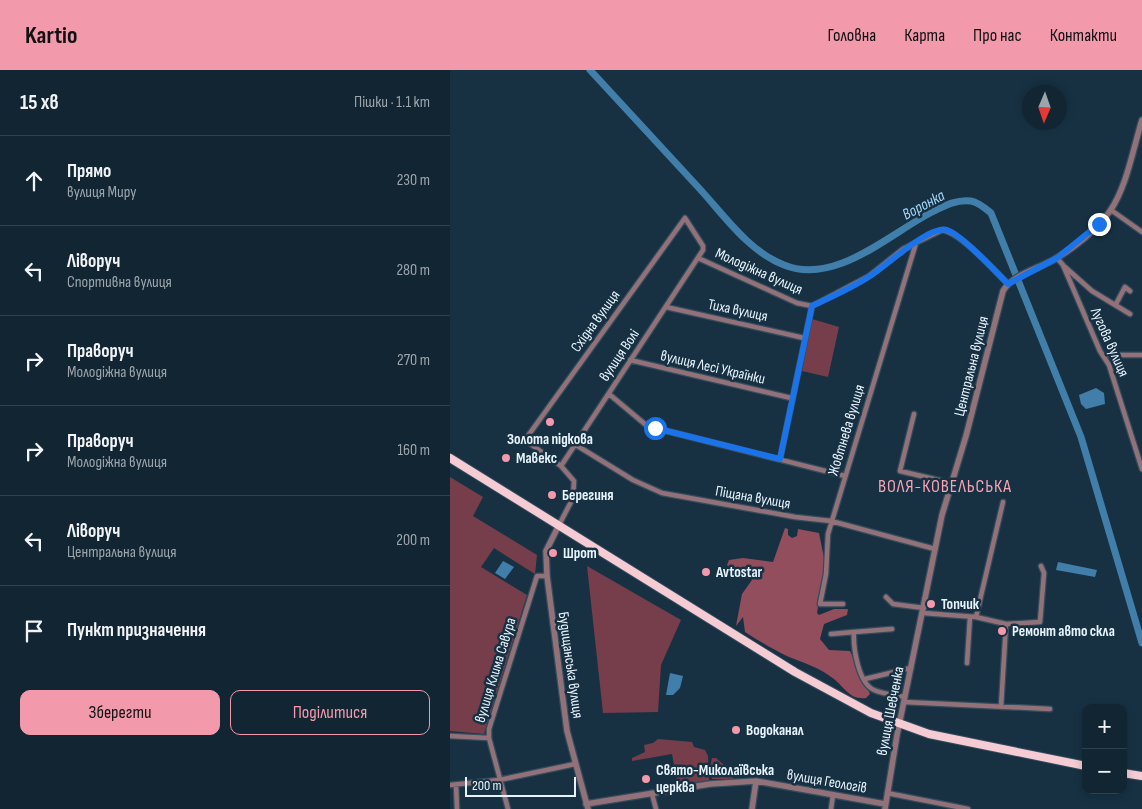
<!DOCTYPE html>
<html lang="uk">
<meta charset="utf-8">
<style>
body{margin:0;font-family:"Sofia Sans Condensed",sans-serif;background:#1e313e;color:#f1f3f6}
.controls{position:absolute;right:15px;bottom:15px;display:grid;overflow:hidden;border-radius:10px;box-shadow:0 2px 8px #0003}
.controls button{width:45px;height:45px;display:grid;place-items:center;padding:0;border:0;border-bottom:1px solid #30424d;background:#112532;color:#f1f3f6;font:25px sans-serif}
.compass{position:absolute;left:572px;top:15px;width:45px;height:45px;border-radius:50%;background:#112532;box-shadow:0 2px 8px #0003;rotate:182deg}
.scale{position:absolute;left:15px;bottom:12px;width:111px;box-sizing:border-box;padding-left:5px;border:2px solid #e7f4fd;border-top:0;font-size:14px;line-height:18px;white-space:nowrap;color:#e7f4fd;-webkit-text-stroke:4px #173143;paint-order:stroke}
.stop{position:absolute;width:15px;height:15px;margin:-11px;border:4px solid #1a73e8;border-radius:50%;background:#fff}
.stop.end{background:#1a73e8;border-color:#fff;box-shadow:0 1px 5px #0008}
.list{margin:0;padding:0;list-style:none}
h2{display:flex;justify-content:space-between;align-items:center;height:65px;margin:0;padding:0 20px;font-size:21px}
h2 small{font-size:16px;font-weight:400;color:#9ca5ac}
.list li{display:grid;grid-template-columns:32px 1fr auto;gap:15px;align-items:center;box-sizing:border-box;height:90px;padding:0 20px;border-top:1px solid #30424d}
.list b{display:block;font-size:19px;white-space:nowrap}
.list p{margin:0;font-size:16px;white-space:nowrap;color:#9ca5ac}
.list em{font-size:16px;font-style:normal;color:#9ca5ac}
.actions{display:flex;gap:10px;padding:15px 20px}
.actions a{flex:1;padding:11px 0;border:1px solid #f29aac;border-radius:10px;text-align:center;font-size:18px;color:#f29aac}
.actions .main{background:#f29aac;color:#111}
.icon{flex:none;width:28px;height:28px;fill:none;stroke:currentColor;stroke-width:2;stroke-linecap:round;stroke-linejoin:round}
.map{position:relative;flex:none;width:692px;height:739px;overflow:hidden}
header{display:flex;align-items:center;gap:30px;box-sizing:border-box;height:70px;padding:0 25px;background:#f29aac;color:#111}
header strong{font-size:24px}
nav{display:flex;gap:28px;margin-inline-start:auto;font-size:18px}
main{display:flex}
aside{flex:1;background:#112532}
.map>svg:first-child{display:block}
.green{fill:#763e4b}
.forest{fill:#924e5d}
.water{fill:#417faa}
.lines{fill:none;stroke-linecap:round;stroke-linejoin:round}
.river{stroke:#417faa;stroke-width:7}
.minor-casing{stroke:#344c5d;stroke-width:7}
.tertiary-casing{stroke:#344c5d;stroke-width:8}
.trunk-casing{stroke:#344c5d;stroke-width:10}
.minor{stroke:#927278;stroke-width:4.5}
.tertiary{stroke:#927278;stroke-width:5.5}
.trunk{stroke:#f6ccd4;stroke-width:8}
.route{stroke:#1a73e8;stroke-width:6}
.poi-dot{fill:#f29aac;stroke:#173143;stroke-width:2}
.labels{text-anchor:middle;stroke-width:5;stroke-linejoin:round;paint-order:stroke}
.street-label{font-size:15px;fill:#e7f4fd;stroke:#173143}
.poi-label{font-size:15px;font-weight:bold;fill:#e7f4fd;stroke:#173143;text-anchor:start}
.water-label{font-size:16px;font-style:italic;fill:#a3d5fa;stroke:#173143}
.quarter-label{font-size:18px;letter-spacing:1px;fill:#f6a3b4;stroke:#173143}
</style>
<header>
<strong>Kartio</strong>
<nav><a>Головна</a><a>Карта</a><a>Про нас</a><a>Контакти</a></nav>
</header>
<main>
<aside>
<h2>15 хв<small>Пішки · 1.1 km</small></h2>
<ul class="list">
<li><svg class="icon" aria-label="ahead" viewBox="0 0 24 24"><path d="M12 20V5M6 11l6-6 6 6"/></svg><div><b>Прямо</b><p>вулиця Миру</p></div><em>230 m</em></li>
<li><svg class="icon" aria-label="left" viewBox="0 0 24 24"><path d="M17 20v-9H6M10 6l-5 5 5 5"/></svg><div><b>Ліворуч</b><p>Спортивна вулиця</p></div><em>280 m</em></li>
<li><svg class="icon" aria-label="right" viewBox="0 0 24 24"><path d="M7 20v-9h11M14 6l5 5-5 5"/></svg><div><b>Праворуч</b><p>Молодіжна вулиця</p></div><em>270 m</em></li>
<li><svg class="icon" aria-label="right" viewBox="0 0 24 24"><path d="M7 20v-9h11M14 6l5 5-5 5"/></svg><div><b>Праворуч</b><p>Молодіжна вулиця</p></div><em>160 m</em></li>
<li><svg class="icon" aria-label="left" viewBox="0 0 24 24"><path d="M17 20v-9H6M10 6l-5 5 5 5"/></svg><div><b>Ліворуч</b><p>Центральна вулиця</p></div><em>200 m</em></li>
<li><svg class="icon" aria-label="arrive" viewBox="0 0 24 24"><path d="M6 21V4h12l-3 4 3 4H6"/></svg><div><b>Пункт призначення</b></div></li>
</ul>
<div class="actions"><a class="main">Зберегти</a><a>Поділитися</a></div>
</aside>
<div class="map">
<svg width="692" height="739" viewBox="0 0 692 739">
<rect width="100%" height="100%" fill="#173143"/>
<path class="green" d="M362,249L389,257L378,307L352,301Z
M0,407L33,427L23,446L87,485L85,504L44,478L31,497L77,525L34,664L0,661Z
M137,496L231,550L211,595L208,642L153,643Z
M208,669L242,672L244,677L255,680L258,686L259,710L255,713L228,717L222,684L182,691V688L195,682L194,675L203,673Z
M262,688H266L275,696L283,695V709H262L260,697Z"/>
<path class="forest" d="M335,458L338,459V465L342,468L347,466L348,459L369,463L375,493L367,543L369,545L384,539H398L397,545L374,554L370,569L379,580L400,581L420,624L416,628C400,630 395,618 384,609C370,598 355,593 339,587C324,580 309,571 295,562L293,547L286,556L292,524L302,510L298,504L280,498L277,495L279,490L293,488L323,492Z"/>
<path class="water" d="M646,318L654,323L655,334L636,339L631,334L629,325Z
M53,491L64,497L55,509L45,503Z
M608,492L647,500L645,507L606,500Z
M220,603L233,606L230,618L223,625H216Z"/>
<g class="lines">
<path class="river" d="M140,0C176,39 212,78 248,117C274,145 298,181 334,195C385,216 439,164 482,142C494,136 507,129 521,131C528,132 535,138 541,143L631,367L692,573"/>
<defs>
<path id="minor" d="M661,140L692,162
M248,188L347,233L362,236L419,206L453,179L492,160C510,162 544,200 558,214
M607,188L613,195L650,281L659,295L692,399
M615,197L642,221L680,244
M666,234L675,217L680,221
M216,237L354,268
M654,285H692
M180,290L341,328
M159,324L196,355L205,358L395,406
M464,344L450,401L501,413
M126,375L183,410L212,423L345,447L381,451L485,479
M330,389L362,236
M109,455L123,428L124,411L111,396L75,370L235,148L253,176V180L111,396
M436,527L443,534L474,538
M393,534H370L376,504L378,464L466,173
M473,543L526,547L556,554L590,552L594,503L591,496
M526,547L553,432
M442,559L404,562C403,577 408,613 424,620C433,624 445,625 455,627
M381,564L404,562
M517,593L520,547
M415,609L461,598
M454,632L600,639
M551,637L556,554
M0,666L39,668
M0,715L49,710L125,694
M6,715L7,739
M437,723L518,739
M202,724L206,739
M58,739L39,668V659L87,506H97
M381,739L383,725"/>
<path id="tertiary" d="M109,455L96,481L97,506L117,661L138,739
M136,734L260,714L306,711L435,734
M302,739L306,711
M435,739L447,665L492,445L516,366L553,221C563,204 588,199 605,189C624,178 647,160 660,141C677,116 683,79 692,50"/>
<path id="trunk" d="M0,388L345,602L421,643L479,664L636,696
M673,703L692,706"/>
</defs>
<use href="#minor" class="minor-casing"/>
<use href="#tertiary" class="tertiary-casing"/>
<use href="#trunk" class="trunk-casing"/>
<use href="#minor" class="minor"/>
<use href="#tertiary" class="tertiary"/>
<use href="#trunk" class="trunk"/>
</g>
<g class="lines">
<path class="route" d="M205,358L330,389L362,236C381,227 402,218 420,206C435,197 479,155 497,160C512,165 545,201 558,214L607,188L649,154"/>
</g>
<g class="poi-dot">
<circle cx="100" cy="352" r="5"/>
<circle cx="56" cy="388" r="5"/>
<circle cx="102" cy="425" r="5"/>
<circle cx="103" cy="483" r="5"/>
<circle cx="256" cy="502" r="5"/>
<circle cx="481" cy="534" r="5"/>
<circle cx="552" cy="561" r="5"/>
<circle cx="286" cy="660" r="5"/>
<circle cx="196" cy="709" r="5"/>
</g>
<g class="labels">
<g class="street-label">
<text transform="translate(309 201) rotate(24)" y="5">Молодіжна вулиця</text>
<text transform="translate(288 240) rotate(12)" y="5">Тиха вулиця</text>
<text transform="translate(145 251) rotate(-54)" y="5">Східна вулиця</text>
<text transform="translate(660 272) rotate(66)" y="5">Лугова вулиця</text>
<text transform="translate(169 285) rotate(-56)" y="5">вулиця Волі</text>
<text transform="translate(521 296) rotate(-76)" y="5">Центральна вулиця</text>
<text transform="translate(263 297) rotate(13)" y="5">вулиця Лесі Українки</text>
<text transform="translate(396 360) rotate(-73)" y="5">Жовтнева вулиця</text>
<text transform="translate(303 427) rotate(10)" y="5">Піщана вулиця</text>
<text transform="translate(121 595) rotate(82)" y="5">Будищанська вулиця</text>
<text transform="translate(45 600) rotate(-73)" y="5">вулиця Клима Савура</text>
<text transform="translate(440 641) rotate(-79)" y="5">вулиця Шевченка</text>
<text transform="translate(377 711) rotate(10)" y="5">вулиця Геологів</text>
</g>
<g class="poi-label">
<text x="100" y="374" text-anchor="middle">Золота підкова</text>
<text x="66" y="393">Мавекс</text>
<text x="112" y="430">Берегиня</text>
<text x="113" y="488">Шрот</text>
<text x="266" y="507">Avtostar</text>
<text x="491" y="539">Топчик</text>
<text x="562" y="566">Ремонт авто скла</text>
<text x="296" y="665">Водоканал</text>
<text x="206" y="705">Свято-Миколаївська<tspan x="206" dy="17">церква</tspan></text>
</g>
<g class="water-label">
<text transform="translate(473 134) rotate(-28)" y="6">Воронка</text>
</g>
<g class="quarter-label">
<text x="495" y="422">ВОЛЯ-КОВЕЛЬСЬКА</text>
</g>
</g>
</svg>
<div class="controls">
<button>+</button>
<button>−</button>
</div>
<svg class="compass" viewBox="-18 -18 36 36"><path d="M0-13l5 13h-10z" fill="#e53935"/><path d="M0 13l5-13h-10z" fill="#9ca5ac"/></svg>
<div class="scale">200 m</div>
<div class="stop" style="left:205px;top:358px"></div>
<div class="stop end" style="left:649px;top:154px"></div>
</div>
</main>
